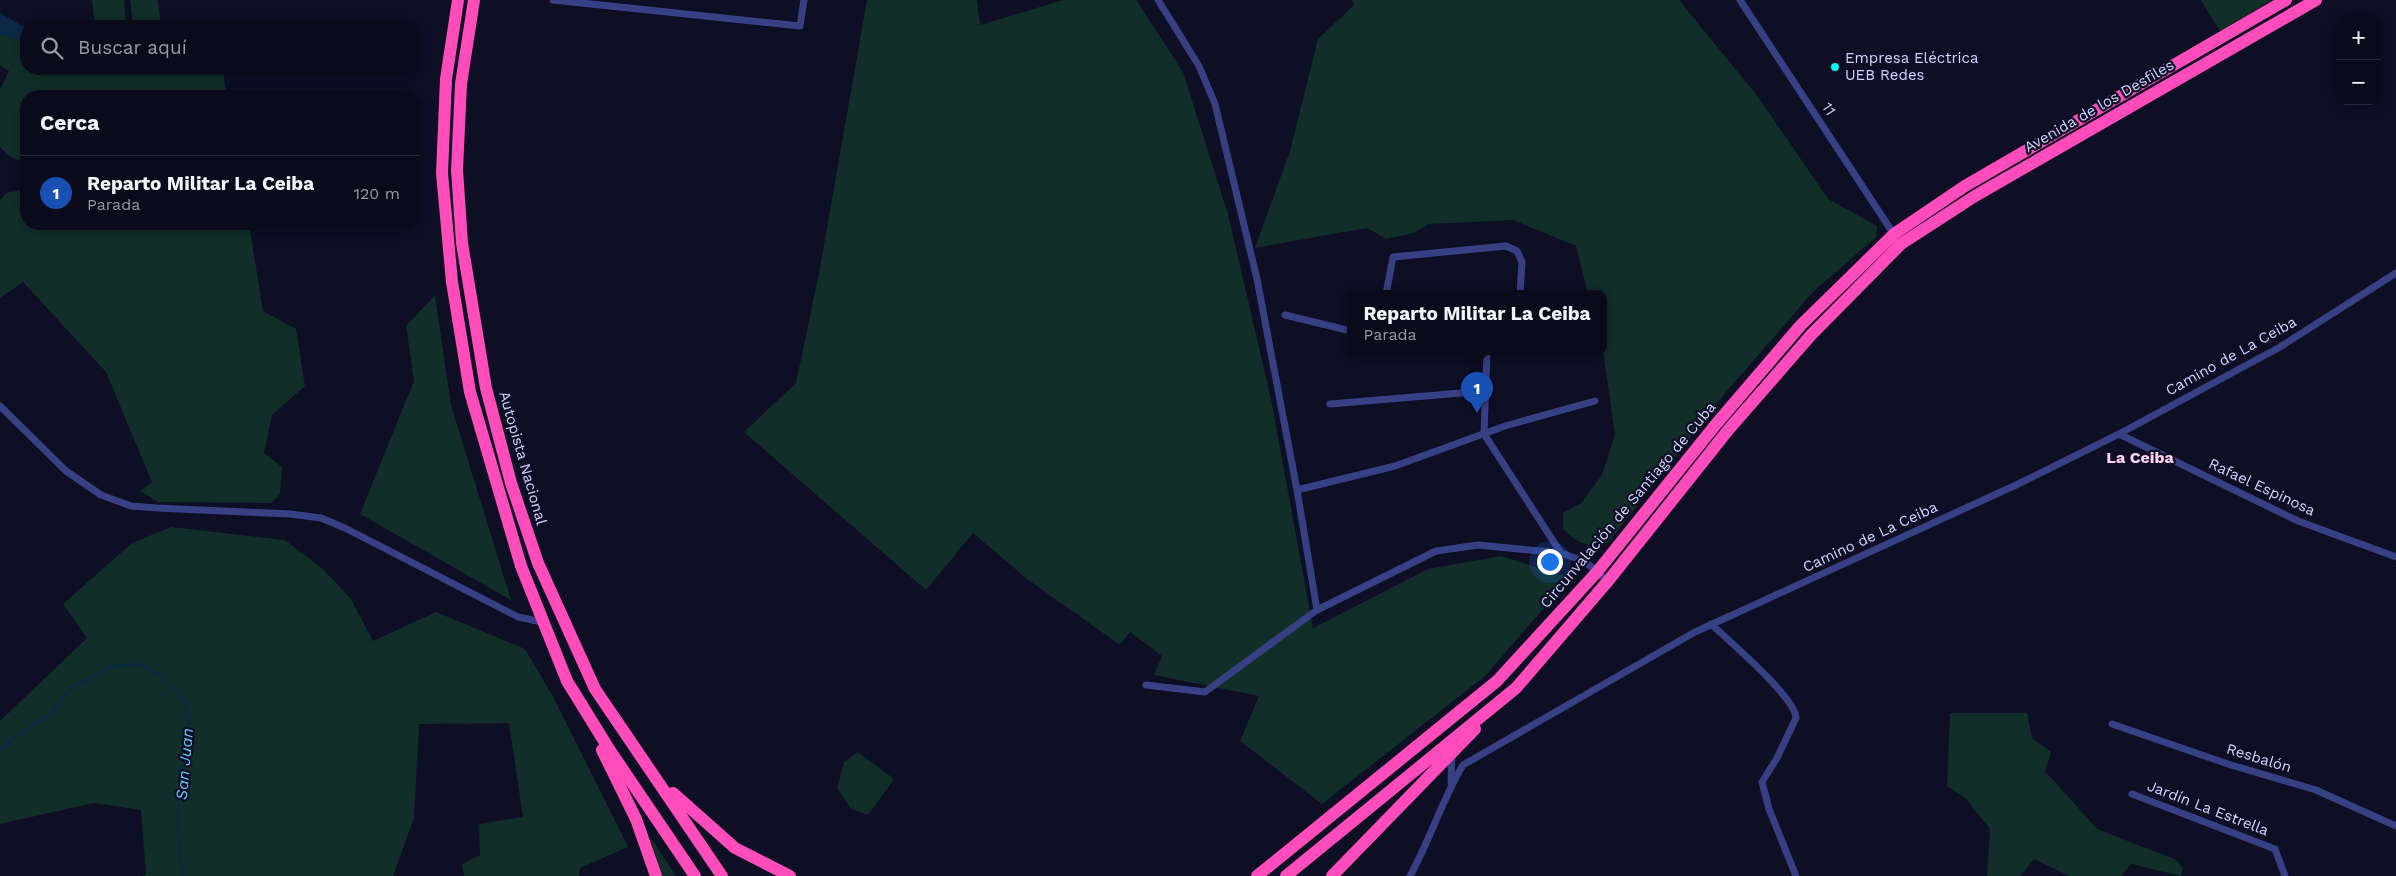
<!DOCTYPE html>
<html lang="es">
<meta charset="utf-8">
<style>
body{margin:0;font-family:"Work Sans",sans-serif;background:#131324;color:#f1f3f6}
.controls{position:absolute;right:15px;top:15px;display:grid;overflow:hidden;border-radius:10px;box-shadow:0 2px 12px #0003}
.controls button{width:45px;height:45px;display:grid;place-items:center;padding:0;border:0;border-bottom:1px solid #2a2b3a;background:#0a0a1b;color:#f1f3f6;font:25px sans-serif}
.you{position:absolute;left:1549px;top:561px;width:18px;height:18px;margin:-12px;border:4px solid #fff;border-radius:50%;background:#1a73e8;box-shadow:0 0 0 8px #1a73e833}
.badge{display:grid;place-items:center;width:32px;height:32px;border-radius:50%;background:#00fcf1;color:#fff;font-size:16px;font-weight:700}
.pin{position:absolute;translate:-50% -41px;filter:drop-shadow(0 1px 2px #0008)}
.pin::after{content:'';position:absolute;top:26px;width:18px;height:15px;background:inherit;clip-path:polygon(0 0,100% 0,50% 100%)}
.popup{position:absolute;left:1347px;top:290px;width:260px;height:65px;box-sizing:border-box;display:grid;place-content:center;border-radius:10px;background:#0a0a1b;filter:drop-shadow(0 1px 4px #0005);font-size:16px;white-space:nowrap;color:#999aa3}
.popup b{font-size:19px;color:#f1f3f6}
.popup::after{content:'';position:absolute;left:50%;top:100%;margin-left:-10px;border:10px solid transparent;border-top-color:#0a0a1b}
.list{margin:0;padding:0;list-style:none}
h2{display:flex;justify-content:space-between;align-items:center;height:65px;margin:0;padding:0 20px;font-size:21px}
h2 small{font-size:16px;font-weight:400;color:#999aa3}
.list li{display:grid;grid-template-columns:32px 1fr auto;gap:15px;align-items:center;box-sizing:border-box;height:75px;padding:0 20px;border-top:1px solid #2a2b3a}
.list b{display:block;font-size:19px;white-space:nowrap}
.list p{margin:0;font-size:16px;white-space:nowrap;color:#999aa3}
.list em{font-size:16px;font-style:normal;color:#999aa3}
.icon{flex:none;width:28px;height:28px;fill:none;stroke:currentColor;stroke-width:2;stroke-linecap:round;stroke-linejoin:round}
.map{position:relative;flex:none;width:2396px;height:876px;overflow:hidden}
.search{position:absolute;background:#0a0a1b;box-shadow:0 2px 12px #0003;left:20px;top:20px;width:400px;height:55px;display:flex;align-items:center;gap:12px;box-sizing:border-box;padding:0 18px;border-radius:20px;color:#999aa3;font-size:19px}
.panel{position:absolute;background:#0a0a1b;box-shadow:0 2px 12px #0003;left:20px;top:90px;width:400px;height:140px;border-radius:20px}
.map>svg:first-child{display:block}
.green{fill:#112e29}
.water{fill:#0b2946}
.lines{fill:none;stroke-linecap:round;stroke-linejoin:round}
.stream{stroke:#0b2946;stroke-width:2.5}
.street{stroke:#384084;stroke-width:7}
.highway{stroke:#ff4cbb;stroke-width:12}
.poi-dot{fill:#00fcf1;stroke:#0e0e24;stroke-width:2}
.labels{text-anchor:middle;stroke-width:4.5;stroke-linejoin:round;paint-order:stroke}
.poi-label{font-size:15px;fill:#d1d2ff;stroke:#0e0e24;text-anchor:start}
.street-label{font-size:15px;fill:#d1d2ff;stroke:#0e0e24}
.neighbourhood-label{font-size:16px;font-weight:bold;fill:#ffd3f5;stroke:#0e0e24}
.water-label{font-size:16px;font-style:italic;fill:#5fccff;stroke:#0e0e24}
</style>
<div class="map">
<svg width="2396" height="876" viewBox="0 0 2396 876">
<rect width="100%" height="100%" fill="#0e0e24"/>
<path class="green" d="M92,0H124L126,26H95Z
M130,0H158L161,25L133,26Z
M867,0H977L980,25L1063,0H1136L1183,72L1228,214L1271,399L1313,628L1428,569L1501,556L1570,578L1485,676L1322,804L1240,741L1259,696L1154,675L1162,656L1130,632L1120,645L1027,579L973,533L926,590L744,432L796,383L819,273Z
M1352,0H1679L1759,98L1828,199L1877,226L1876,237L1813,292L1727,391L1608,543C1584,546 1580,545 1563,529V513L1581,503L1602,475L1615,435L1603,350V294H1588L1576,246L1513,220L1429,224L1414,233L1386,239L1367,228L1255,248L1290,151L1318,39L1354,5Z
M2201,0H2272L2220,31Z
M0,34L24,42L26,37V69H223L226,94L224,96H26V164L8,155L0,147V89L9,71L0,65Z
M26,189V224H249L263,311L296,329L305,386L272,415L264,453L282,467L280,494L271,503L158,502L140,491L152,482L106,372L23,282L0,298V200L6,193Z
M435,295L451,405L511,600L360,514L414,381L406,326Z
M171,527L285,540L323,569L351,599L373,641L436,612L525,649L551,693L628,847L580,868L579,876H464L462,864L480,855L479,824L523,817L509,723L419,724L414,818L393,876H142L146,874L141,810L94,803L0,824V721L87,638L63,604L132,543Z
M1950,713H2027L2032,738L2051,752L2045,771L2097,829L2177,860L2183,869L2181,876L2131,864L2121,876H2069L2034,859L2020,876H1987L1990,829L1965,798L1947,786Z
M858,752L894,779L868,815L851,809L837,788L844,762Z
M650,836L676,876H661Z"/>
<path class="water" d="M0,13L26,28L24,42L0,34Z"/>
<g class="lines">
<path class="stream" d="M0,750L12,739L51,713L72,687L99,674L105,667L140,664L162,677L184,701L189,728L181,771L179,794L178,827L182,876"/>
<path class="street" d="M553,0L800,26L804,0
M1158,0L1199,66L1215,104L1257,279L1297,490L1317,610
M1740,0L1895,236
M1386,294L1393,257L1506,246L1517,251L1522,262L1520,294
M1285,315L1351,331
M1487,352L1484,434L1561,553
M1330,404L1485,391
M0,406L66,471L101,495L131,506L157,508L290,514L321,518L345,528L518,617L542,622
M2119,434L2298,521L2396,557
M1297,490L1395,466L1505,426L1595,401
M1711,624C1728,640 1796,698 1796,718L1777,758L1762,782L1769,809L1796,876
M1146,685L1205,692L1317,610L1436,551L1478,545L1561,553L1584,561L1608,581
M2112,724L2231,765L2316,790L2396,826
M1451,783L1452,753
M2132,794L2275,849L2285,876
M1410,876C1430,840 1442,800 1463,765L1695,632L2016,485L2119,434L2280,347L2396,273"/>
<path class="highway" d="M458,0L446,79L442,173L452,282L470,392L521,566L567,681L609,749L695,876
M474,0L461,84L457,170L462,243L486,388L511,483L538,563L595,689L722,876
M602,750L636,819L656,876
M673,793L735,848L790,876
M1257,876L1497,681L1597,572L1717,423L1801,325L1894,234L1965,186L2286,0
M1286,876L1516,688L1608,581L1729,429L1811,335L1901,244L1975,196L2316,0
M1332,876L1475,729"/>
</g>
<circle class="poi-dot" cx="1835" cy="67" r="5"/>
<g class="labels">
<g class="poi-label">
<text x="1845" y="63">Empresa Eléctrica<tspan x="1845" dy="17">UEB Redes</tspan></text>
</g>
<g class="street-label">
<text transform="translate(2099 106) rotate(-30)" y="5">Avenida de los Desfiles</text>
<text transform="translate(1829 109) rotate(57)" y="5">11</text>
<text transform="translate(2231 356) rotate(-29)" y="5">Camino de La Ceiba</text>
<text transform="translate(523 458) rotate(74)" y="5">Autopista Nacional</text>
<text transform="translate(2262 487) rotate(25)" y="5">Rafael Espinosa</text>
<text transform="translate(1628 505) rotate(-50)" y="5">Circunvalación de Santiago de Cuba</text>
<text transform="translate(1870 537) rotate(-25)" y="5">Camino de La Ceiba</text>
<text transform="translate(2259 758) rotate(17)" y="5">Resbalón</text>
<text transform="translate(2208 808) rotate(21)" y="5">Jardín La Estrella</text>
</g>
<g class="neighbourhood-label">
<text x="2140" y="463">La Ceiba</text>
</g>
<g class="water-label">
<text transform="translate(184 764) rotate(-85)" y="6">San Juan</text>
</g>
</g>
</svg>
<div class="controls">
<button>+</button>
<button>−</button>
</div>
<div class="you"></div>
<div class="pin badge" style="left:1477px;top:413px;background:#1a4fb4">1</div>
<div class="popup"><b>Reparto Militar La Ceiba</b>Parada</div>
<div class="search"><svg class="icon" aria-label="search" viewBox="0 0 24 24"><circle cx="10" cy="10" r="6"/><path d="M15 15l6 6"/></svg>Buscar aquí</div>
<section class="panel">
<h2>Cerca<small></small></h2>
<ul class="list">
<li><span class="badge" style="background:#1a4fb4">1</span><div><b>Reparto Militar La Ceiba</b><p>Parada</p></div><em>120 m</em></li>
</ul>
</section>
</div>
